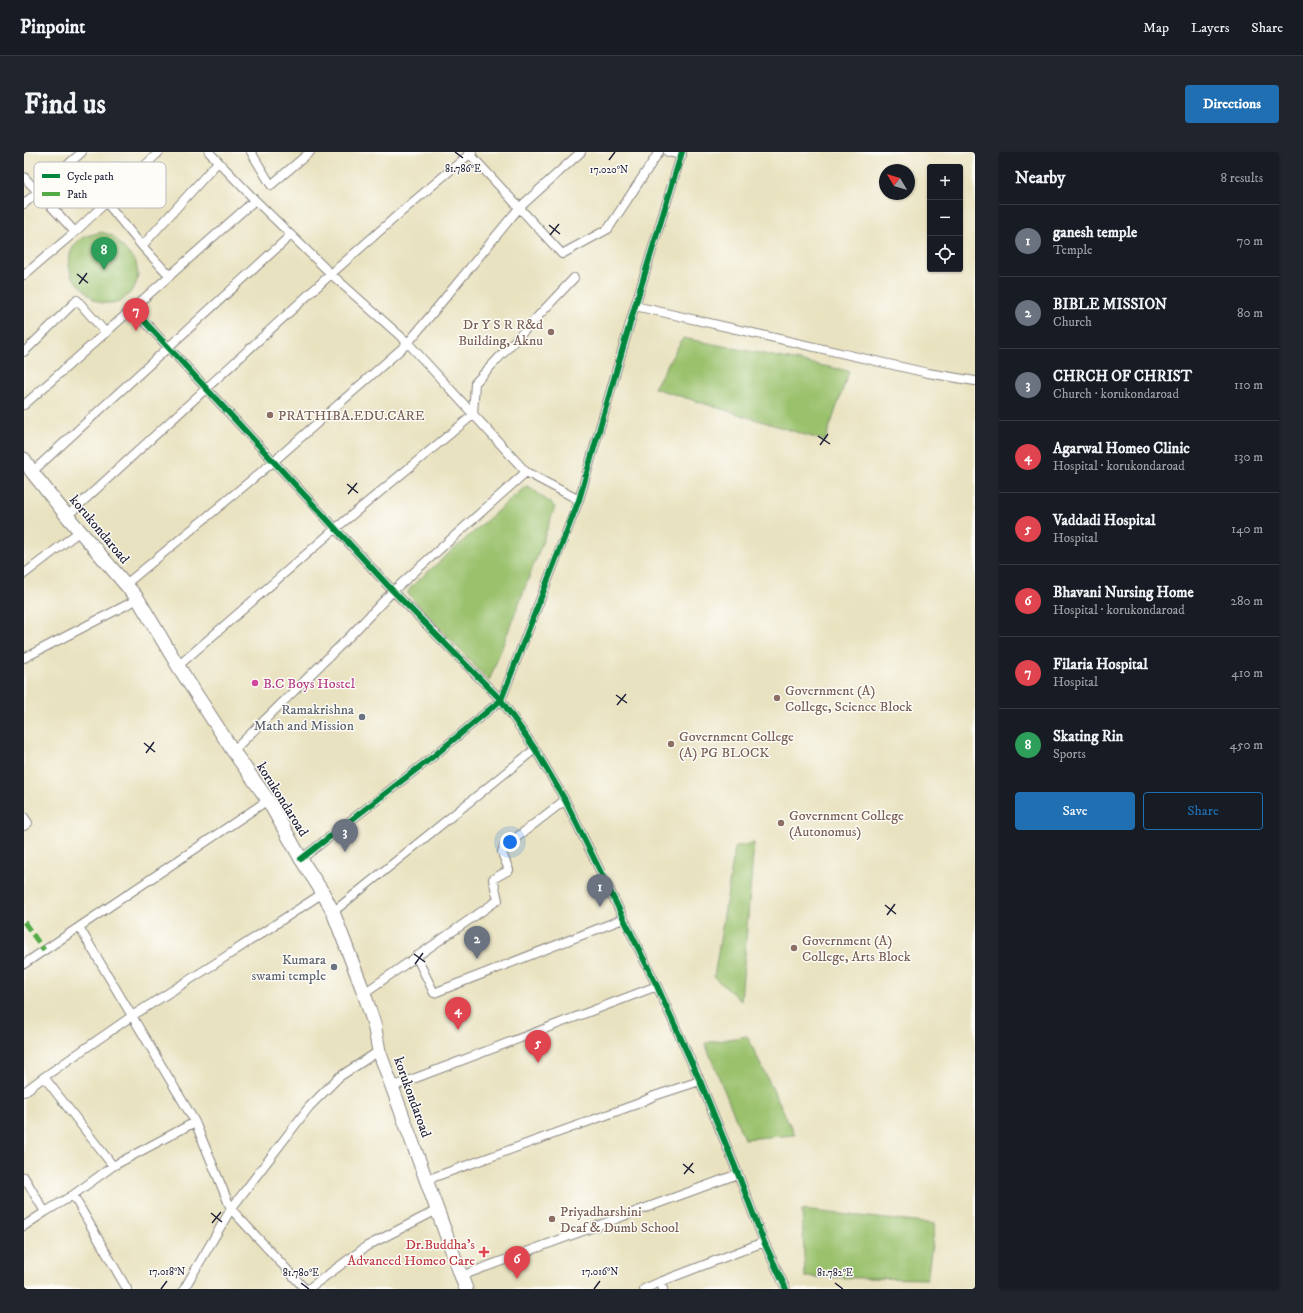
<!DOCTYPE html>
<meta charset="utf-8">
<style>
body{margin:0;font-family:"IM FELL DW Pica",serif;background:#20242c;color:#f1f3f6}
.controls{position:absolute;right:12px;top:12px;display:grid;overflow:hidden;border-radius:4px;box-shadow:0 1px 3px #0004}
.controls button{width:36px;height:36px;display:grid;place-items:center;padding:0;border:0;border-bottom:1px solid #363941;background:#171b24;color:#f1f3f6;font:20px sans-serif}
.compass{position:absolute;left:855px;top:12px;width:36px;height:36px;border-radius:50%;background:#171b24;box-shadow:0 1px 3px #0004;rotate:308deg}
.you{position:absolute;left:486px;top:690px;width:14px;height:14px;margin:-10px;border:3px solid #fff;border-radius:50%;background:#1a73e8;box-shadow:0 0 0 6px #1a73e833}
.badge{display:grid;place-items:center;width:26px;height:26px;border-radius:50%;background:#1f6fb2;color:#fff;font-size:13px;font-weight:700}
.pin{position:absolute;translate:-50% -33px;filter:drop-shadow(0 1px 2px #0008)}
.pin::after{content:'';position:absolute;top:21px;width:14px;height:12px;background:inherit;clip-path:polygon(0 0,100% 0,50% 100%)}
.list{margin:0;padding:0;list-style:none}
h2{display:flex;justify-content:space-between;align-items:center;height:52px;margin:0;padding:0 16px;font-size:17px}
h2 small{font-size:13px;font-weight:400;color:#9ea1a6}
.list li{display:grid;grid-template-columns:26px 1fr auto;gap:12px;align-items:center;box-sizing:border-box;height:72px;padding:0 16px;border-top:1px solid #363941}
.list b{display:block;font-size:15px;white-space:nowrap}
.list p{margin:0;font-size:13px;white-space:nowrap;color:#9ea1a6}
.list em{font-size:13px;font-style:normal;color:#9ea1a6}
.actions{display:flex;gap:8px;padding:12px 16px}
.actions a{flex:1;padding:9px 0;border:1px solid #1f6fb2;border-radius:4px;text-align:center;font-size:14px;color:#1f6fb2}
.actions .main{background:#1f6fb2;color:#fff}
.icon{flex:none;width:22px;height:22px;fill:none;stroke:currentColor;stroke-width:2;stroke-linecap:round;stroke-linejoin:round}
.map{position:relative;flex:none;width:951px;height:1137px;overflow:hidden;border-radius:4px}
header{display:flex;align-items:center;gap:24px;box-sizing:border-box;height:56px;padding:0 20px;background:#171b24;border-bottom:1px solid #363941}
header strong{font-size:19px}
nav{display:flex;gap:22px;margin-inline-start:auto;font-size:14px}
.intro{display:flex;align-items:center;justify-content:space-between;box-sizing:border-box;height:96px;padding:0 24px}
h1{margin:0;font-size:28px}
.button{padding:10px 18px;border-radius:4px;background:#1f6fb2;color:#fff;font-size:14px;font-weight:700}
main{display:flex;gap:24px;padding:0 24px}
aside{flex:1;background:#171b24;border-radius:4px;box-shadow:0 1px 3px #0004}
.map>svg:first-child{display:block}
.green{fill:#9ac16c;stroke:#5e7254}
.lines{fill:none;stroke-linecap:round;stroke-linejoin:round}
.street-casing{stroke:#86827e;stroke-width:10}
.primary-casing{stroke:#86827e;stroke-width:15}
.street{stroke:#fff;stroke-width:8}
.primary{stroke:#fff;stroke-width:13}
.quiet{stroke:#53aa46;stroke-width:5;stroke-dasharray:10 5;stroke-linecap:butt}
.cycleway-casing{stroke:#fdfcf7;stroke-width:8}
.cycleway{stroke:#00873e;stroke-width:6}
.ticks{fill:none;stroke:#22223b;stroke-width:1.5}
.education-dot{fill:#8d6e63;stroke:#fdfcf7;stroke-width:1.5}
.hotel-dot{fill:#d1479c;stroke:#fdfcf7;stroke-width:1.5}
.worship-dot{fill:#6b7280;stroke:#fdfcf7;stroke-width:1.5}
.health-dot{fill:#e0444e;stroke:#fdfcf7;stroke-width:1.5}
.labels{text-anchor:middle;stroke-width:3;stroke-linejoin:round;paint-order:stroke}
.education-label{font-size:14px;fill:#785e54;stroke:#fdfcf7;text-anchor:start}
.street-label{font-size:14px;fill:#22223b;stroke:#fdfcf7}
.hotel-label{font-size:14px;fill:#b23c85;stroke:#fdfcf7;text-anchor:start}
.worship-label{font-size:14px;fill:#5b616d;stroke:#fdfcf7;text-anchor:end}
.health-label{font-size:14px;fill:#be3a42;stroke:#fdfcf7;text-anchor:end}
.key{fill:#fdfcf7;stroke:#bbbbbf;stroke-width:1}
.key-label{font-size:11px;fill:#22223b}
.ticks-label{font-size:10px;text-anchor:middle;fill:#22223b;stroke:#fdfcf7;stroke-width:3;stroke-linejoin:round;paint-order:stroke}
</style>
<header>
<strong>Pinpoint</strong>
<nav><a>Map</a><a>Layers</a><a>Share</a></nav>
</header>
<div class="intro"><h1>Find us</h1><a class="button">Directions</a></div>
<main>
<div class="map">
<svg width="951" height="1137" viewBox="0 0 951 1137">
<rect width="100%" height="100%" fill="#fdfcf7"/>
<filter id="ink" filterUnits="userSpaceOnUse"><feTurbulence type="fractalNoise" baseFrequency=".025" numOctaves="2"/><feDisplacementMap in="SourceGraphic" scale="8" xChannelSelector="R" yChannelSelector="G"/><feConvolveMatrix kernelMatrix="1 2 1 2 8 2 1 2 1" color-interpolation-filters="sRGB"/></filter>
<filter id="wash" filterUnits="userSpaceOnUse"><feTurbulence type="fractalNoise" baseFrequency=".012" numOctaves="4" result="noise"/><feDisplacementMap in="SourceGraphic" scale="16" xChannelSelector="R" yChannelSelector="G"/><feGaussianBlur stdDeviation="0.9" result="paint"/><feColorMatrix in="noise" values="0 0 0 0 0 0 0 0 0 0 0 0 0 0 0 0 0 1.4 0 .05"/><feComposite in="paint" operator="in"/></filter>
<g filter="url(#wash)">
<rect width="100%" height="100%" fill="#e9e2c0"/>
<path class="green" d="M77,80L88,83L112,110L114,123L112,132L106,141L99,148L88,151H78L69,147L47,124L45,113L46,102L50,93L59,85Z
M659,186L825,219L801,289L630,236Z
M502,334L506,335L531,355L517,394L465,529L384,442V439L390,432Z
M730,691L717,849L690,825L711,695Z
M723,884L771,983L720,987L681,891Z
M778,1058L911,1072L903,1127L781,1125Z"/>
</g>
<g filter="url(#ink)">
<g class="lines">
<defs>
<path id="street" d="M185,0L231,48L267,83L307,122L384,191L502,320L555,348
M227,0L247,33L286,0
M444,0L538,102L584,77L635,0
M644,0L658,3
M658,0L611,154L555,348L477,548L511,597L541,648L633,834L676,929L714,1022L740,1090L762,1137
M0,25L51,80
M82,50L118,94L146,124
M0,52L58,0
M118,94L194,10
M0,123L51,80L135,0
M611,154L904,221L951,229
M109,157L369,439L477,548L411,603L277,707
M0,200L53,148L82,181
M0,253L231,48
M8,320L267,83
M43,364L307,122L376,61L448,0
M0,422L56,379
M102,432L249,310L384,191L495,56L557,0
M0,506L114,447
M154,514L311,377L449,263L451,231L550,126
M209,599L327,483L369,439L502,320
M0,665L4,671L0,674
M309,760L511,597
M392,804L410,841L599,767
M0,812L244,648
M340,841L474,748L469,727L485,718L478,701L479,696L541,648
M20,925L89,1014
M368,935L633,834
M0,940L20,925L108,864L55,775
M0,1025L21,1060L49,1043L103,1137
M402,1028L613,952L630,944L676,929
M49,1043L89,1014L171,970
M0,1074L21,1060
M437,1124L714,1022
M636,1130L639,1137
M160,1137L207,1057L285,955L315,925L355,899
M281,1137L207,1057L171,970L108,864L192,811L299,741
M284,1137L343,1094L413,1058
M620,1137L636,1130L740,1090"/>
<path id="primary" d="M0,307L8,320L43,364L114,447L154,514L209,599L244,648L277,707L299,741L309,760L340,841L350,872L355,899L442,1137"/>
</defs>
<use href="#street" class="street-casing"/>
<use href="#primary" class="primary-casing"/>
<use href="#street" class="street"/>
<use href="#primary" class="primary"/>
<path class="quiet" d="M0,770L20,798"/>
<defs>
<path id="cycleway" d="M658,0L611,154L555,348L477,548L511,597L541,648L633,834L676,929L714,1022L740,1090L762,1137
M109,157L369,439L477,548L411,603L277,707"/>
</defs>
<use href="#cycleway" class="cycleway-casing"/>
<use href="#cycleway" class="cycleway"/>
</g>
</g>
<path class="ticks" d="M431,0L439,6M585,8L591,0M525,73L536,82M526,83L535,72M53,122L64,131M55,132L63,121M794,284L806,292M796,293L804,282M323,332L334,341M324,342L333,331M592,543L603,551M593,553L602,542M120,591L131,600M122,601L130,590M861,753L872,762M863,763L871,752M390,802L401,810M391,812L399,801M659,1012L670,1021M660,1022L669,1011M187,1061L198,1070M188,1071L197,1060M277,1131L285,1137M811,1131L819,1137M137,1137L143,1129M570,1137L576,1129"/>
<g class="education-dot">
<circle cx="527" cy="180" r="4"/>
<circle cx="246" cy="263" r="4"/>
<circle cx="753" cy="546" r="4"/>
<circle cx="647" cy="592" r="4"/>
<circle cx="757" cy="671" r="4"/>
<circle cx="770" cy="796" r="4"/>
<circle cx="528" cy="1067" r="4"/>
</g>
<circle class="hotel-dot" cx="231" cy="531" r="4"/>
<g class="worship-dot">
<circle cx="338" cy="565" r="4"/>
<circle cx="310" cy="815" r="4"/>
</g>
<path class="health-dot" d="M458 1094h4v4h4v4h-4v4h-4v-4h-4v-4h4z"/>
<g class="labels">
<g class="education-label">
<text x="519" y="177" text-anchor="end">Dr Y S R R&amp;d<tspan x="519" dy="16">Building, Aknu</tspan></text>
<text x="254" y="268">PRATHIBA.EDU.CARE</text>
<text x="761" y="543">Government (A)<tspan x="761" dy="16">College, Science Block</tspan></text>
<text x="655" y="589">Government College<tspan x="655" dy="16">(A) PG BLOCK</tspan></text>
<text x="765" y="668">Government College<tspan x="765" dy="16">(Autonomus)</tspan></text>
<text x="778" y="793">Government (A)<tspan x="778" dy="16">College, Arts Block</tspan></text>
<text x="536" y="1064">Priyadharshini<tspan x="536" dy="16">Deaf &amp; Dumb School</tspan></text>
</g>
<g class="street-label">
<text transform="translate(76 377) rotate(50)" y="5">korukondaroad</text>
<text transform="translate(259 647) rotate(58)" y="5">korukondaroad</text>
<text transform="translate(389 945) rotate(70)" y="5">korukondaroad</text>
</g>
<g class="hotel-label">
<text x="239" y="536">B.C Boys Hostel</text>
</g>
<g class="worship-label">
<text x="330" y="562">Ramakrishna<tspan x="330" dy="16">Math and Mission</tspan></text>
<text x="302" y="812">Kumara<tspan x="302" dy="16">swami temple</tspan></text>
</g>
<g class="health-label">
<text x="451" y="1097">Dr.Buddha's<tspan x="451" dy="16">Advanced Homeo Care</tspan></text>
</g>
</g>
<rect x="10" y="10" width="132" height="46" rx="6" class="key"/>
<rect x="18" y="22" width="18" height="4" fill="#00873e"/>
<rect x="18" y="40" width="18" height="4" fill="#53aa46"/>
<g class="key-label">
<text x="43" y="28">Cycle path</text>
<text x="43" y="46">Path</text>
</g>
<g class="ticks-label">
<text x="439" y="20">81.786°E</text>
<text x="585" y="21">17.020°N</text>
<text x="143" y="1123">17.018°N</text>
<text x="576" y="1123">17.016°N</text>
<text x="277" y="1124">81.780°E</text>
<text x="811" y="1124">81.782°E</text>
</g>
</svg>
<div class="controls">
<button>+</button>
<button>−</button>
<button><svg class="icon" aria-label="locate" viewBox="0 0 24 24"><circle cx="12" cy="12" r="6"/><path d="M12 2v4M12 18v4M2 12h4M18 12h4"/></svg></button>
</div>
<svg class="compass" viewBox="-18 -18 36 36"><path d="M0-13l5 13h-10z" fill="#e53935"/><path d="M0 13l5-13h-10z" fill="#9ea1a6"/></svg>
<div class="you"></div>
<div class="pin badge" style="left:576px;top:755px;background:#6b7280">1</div>
<div class="pin badge" style="left:453px;top:807px;background:#6b7280">2</div>
<div class="pin badge" style="left:321px;top:700px;background:#6b7280">3</div>
<div class="pin badge" style="left:434px;top:878px;background:#e0444e">4</div>
<div class="pin badge" style="left:514px;top:911px;background:#e0444e">5</div>
<div class="pin badge" style="left:493px;top:1127px;background:#e0444e">6</div>
<div class="pin badge" style="left:112px;top:179px;background:#e0444e">7</div>
<div class="pin badge" style="left:80px;top:118px;background:#2e9e5b">8</div>
</div>
<aside>
<h2>Nearby<small>8 results</small></h2>
<ul class="list">
<li><span class="badge" style="background:#6b7280">1</span><div><b>ganesh temple</b><p>Temple</p></div><em>70 m</em></li>
<li><span class="badge" style="background:#6b7280">2</span><div><b>BIBLE MISSION</b><p>Church</p></div><em>80 m</em></li>
<li><span class="badge" style="background:#6b7280">3</span><div><b>CHRCH OF CHRIST</b><p>Church · korukondaroad</p></div><em>110 m</em></li>
<li><span class="badge" style="background:#e0444e">4</span><div><b>Agarwal Homeo Clinic</b><p>Hospital · korukondaroad</p></div><em>130 m</em></li>
<li><span class="badge" style="background:#e0444e">5</span><div><b>Vaddadi Hospital</b><p>Hospital</p></div><em>140 m</em></li>
<li><span class="badge" style="background:#e0444e">6</span><div><b>Bhavani Nursing Home</b><p>Hospital · korukondaroad</p></div><em>280 m</em></li>
<li><span class="badge" style="background:#e0444e">7</span><div><b>Filaria Hospital</b><p>Hospital</p></div><em>410 m</em></li>
<li><span class="badge" style="background:#2e9e5b">8</span><div><b>Skating Rin</b><p>Sports</p></div><em>450 m</em></li>
</ul>
<div class="actions"><a class="main">Save</a><a>Share</a></div>
</aside>
</main>
